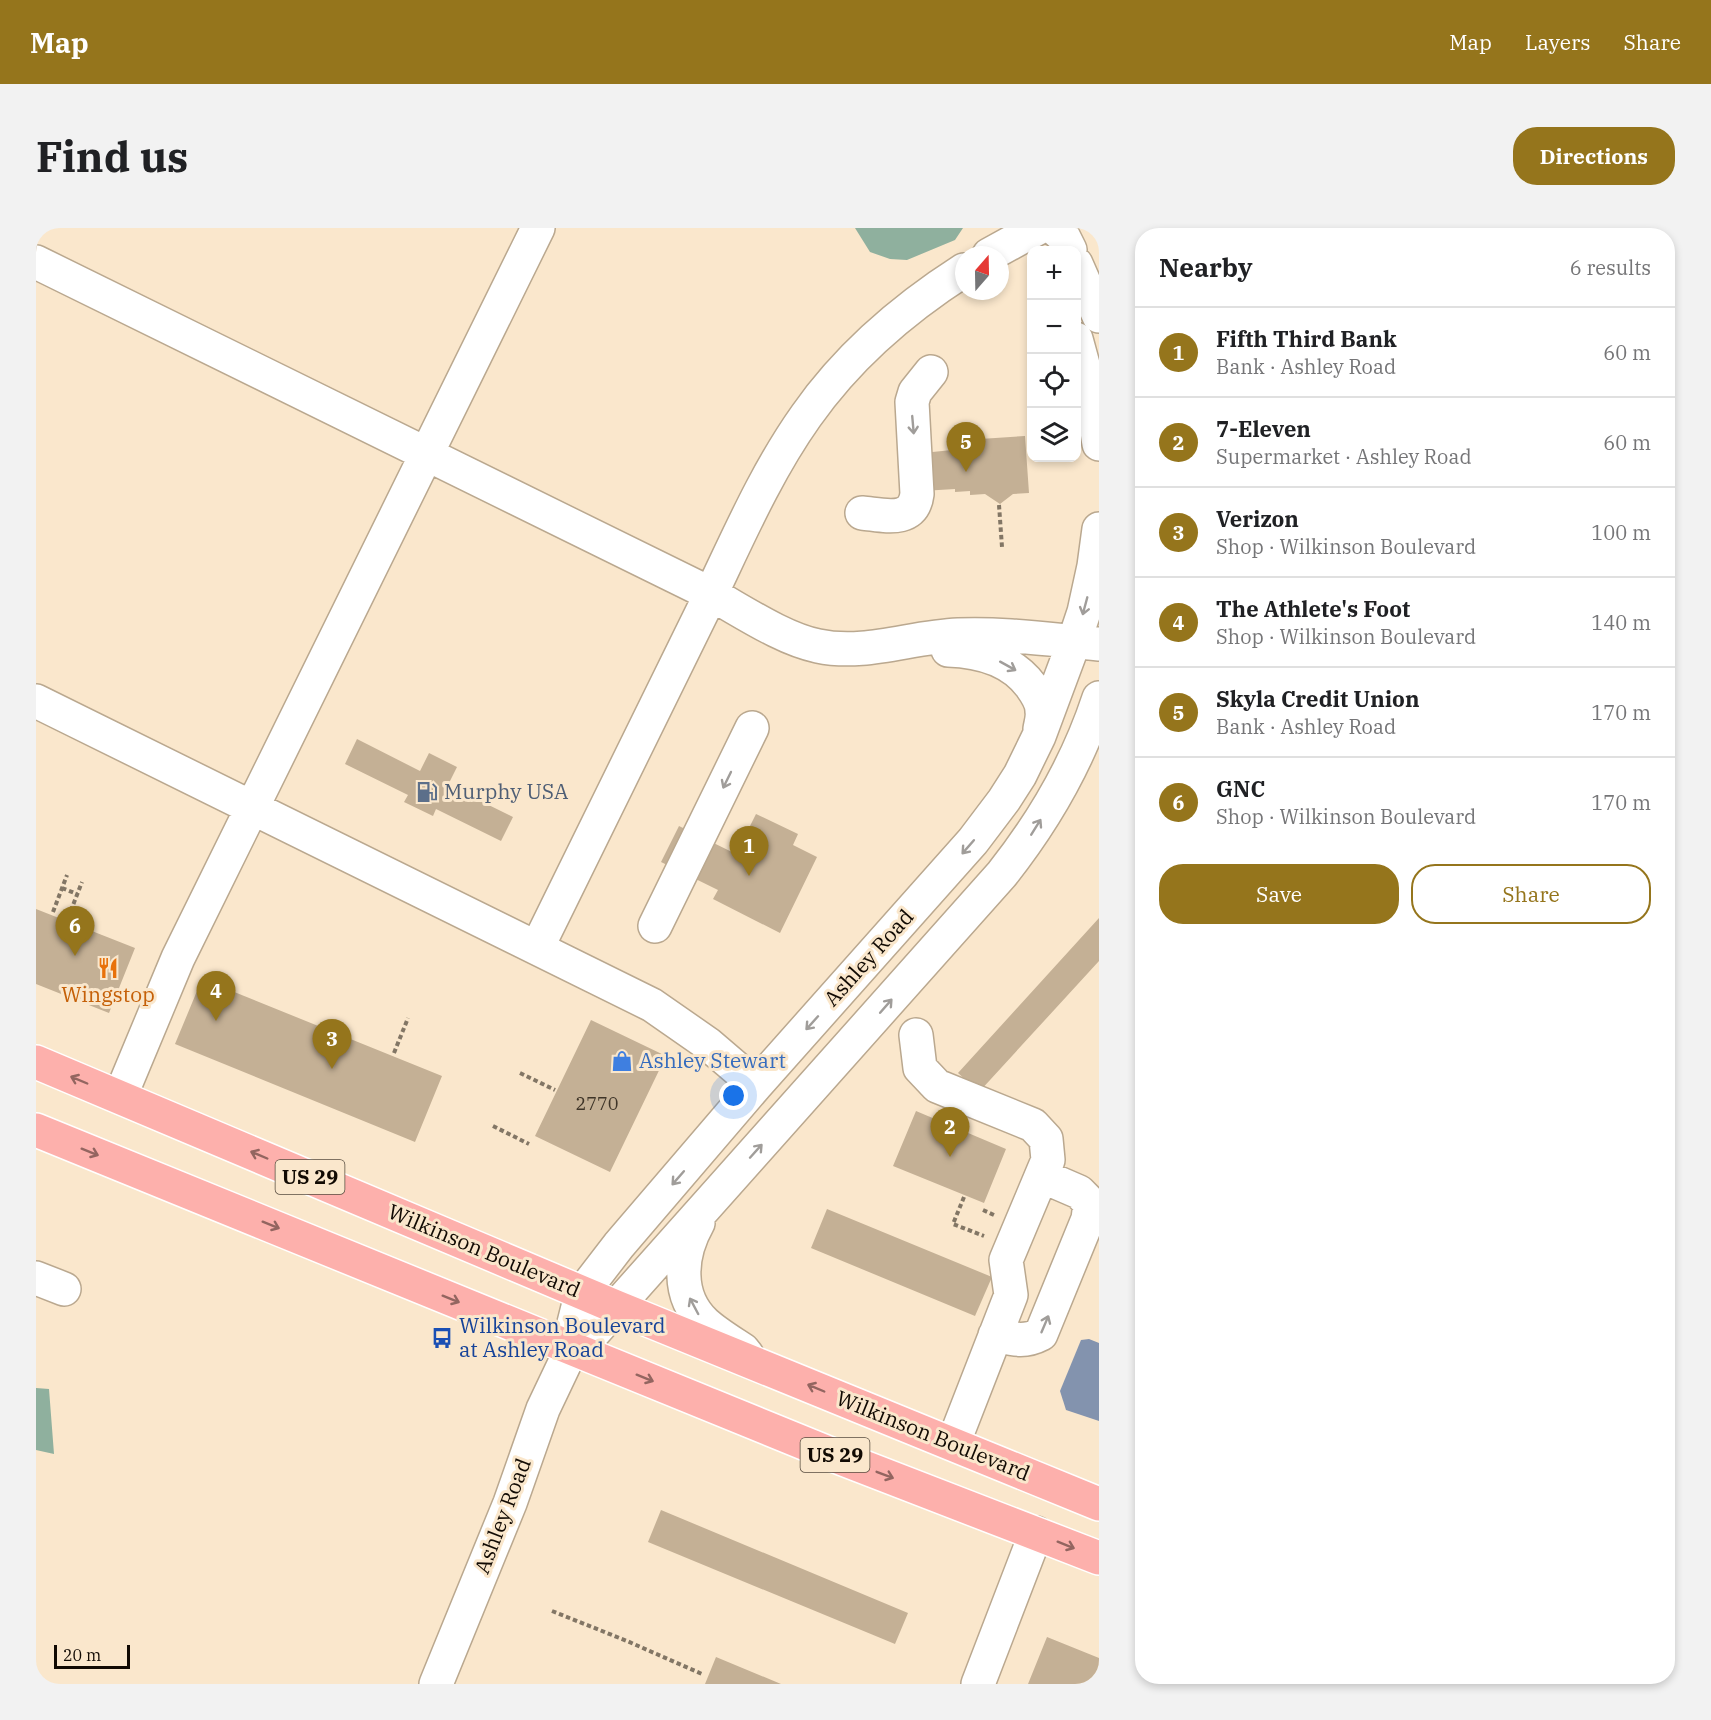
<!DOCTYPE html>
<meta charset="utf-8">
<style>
body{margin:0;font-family:"IBM Plex Serif",serif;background:#f2f2f2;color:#202124}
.controls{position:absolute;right:18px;top:18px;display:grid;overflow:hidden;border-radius:12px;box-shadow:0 3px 9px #0003}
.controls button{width:54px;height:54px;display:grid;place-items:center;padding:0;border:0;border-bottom:2px solid #e0e0e0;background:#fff;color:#202124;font:30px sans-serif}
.compass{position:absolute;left:919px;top:18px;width:54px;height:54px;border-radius:50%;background:#fff;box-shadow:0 3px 9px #0003;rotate:20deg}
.scale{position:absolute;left:18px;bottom:15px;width:76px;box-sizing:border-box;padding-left:6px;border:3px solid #110a03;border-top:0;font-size:16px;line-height:21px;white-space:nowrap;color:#110a03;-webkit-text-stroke:4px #fae7cc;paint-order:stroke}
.you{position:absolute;left:698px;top:868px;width:21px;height:21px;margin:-15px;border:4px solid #fff;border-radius:50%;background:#1a73e8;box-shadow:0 0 0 9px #1a73e833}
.badge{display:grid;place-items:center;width:39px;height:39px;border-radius:50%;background:#95751c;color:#fff;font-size:20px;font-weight:700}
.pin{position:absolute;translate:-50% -50px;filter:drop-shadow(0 2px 3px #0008)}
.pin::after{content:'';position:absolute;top:32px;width:21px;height:18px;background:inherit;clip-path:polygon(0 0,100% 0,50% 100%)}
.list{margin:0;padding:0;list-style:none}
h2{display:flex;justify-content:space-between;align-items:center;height:78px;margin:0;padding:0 24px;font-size:26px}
h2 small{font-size:20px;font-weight:400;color:#757577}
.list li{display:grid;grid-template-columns:39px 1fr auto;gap:18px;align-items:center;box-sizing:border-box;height:90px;padding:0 24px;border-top:2px solid #e0e0e0}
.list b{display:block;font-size:22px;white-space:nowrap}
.list p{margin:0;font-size:20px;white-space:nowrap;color:#757577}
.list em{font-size:20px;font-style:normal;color:#757577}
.actions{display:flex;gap:12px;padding:18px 24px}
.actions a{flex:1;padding:14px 0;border:2px solid #95751c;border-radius:24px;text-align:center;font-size:21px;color:#95751c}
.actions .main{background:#95751c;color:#fff}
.icon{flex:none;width:33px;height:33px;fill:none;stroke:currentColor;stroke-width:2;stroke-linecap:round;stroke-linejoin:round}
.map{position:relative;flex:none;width:1063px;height:1456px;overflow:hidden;border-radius:24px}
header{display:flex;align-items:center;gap:36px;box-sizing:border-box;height:84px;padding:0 30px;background:#95751c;color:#fff}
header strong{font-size:28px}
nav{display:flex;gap:33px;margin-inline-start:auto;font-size:21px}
.intro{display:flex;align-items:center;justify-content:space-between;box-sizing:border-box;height:144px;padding:0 36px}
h1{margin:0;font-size:42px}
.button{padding:15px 27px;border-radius:24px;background:#95751c;color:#fff;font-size:21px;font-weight:700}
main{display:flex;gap:36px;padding:0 36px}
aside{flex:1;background:#fff;border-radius:24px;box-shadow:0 3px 9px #0003}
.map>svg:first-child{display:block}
.forest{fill:#8fb09e}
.water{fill:#8393ae}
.building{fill:#c4b095}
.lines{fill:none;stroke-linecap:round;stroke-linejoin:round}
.minor-casing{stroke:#baa88f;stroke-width:36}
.major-casing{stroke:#fff;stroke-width:36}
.path{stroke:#827665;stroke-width:4;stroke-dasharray:4.5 3;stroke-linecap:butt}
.minor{stroke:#fff;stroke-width:33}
.major{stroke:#fdb0ac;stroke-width:33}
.oneway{stroke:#a09d9a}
.oneway2{stroke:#936560}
.labels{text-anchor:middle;stroke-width:6;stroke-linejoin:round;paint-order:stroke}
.number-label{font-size:18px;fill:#3e3428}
.shield{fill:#fae7cc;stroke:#574c3f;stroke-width:1.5}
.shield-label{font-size:20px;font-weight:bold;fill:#110a03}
.service-label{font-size:21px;fill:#4e5e75;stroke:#fae7cc;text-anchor:start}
.street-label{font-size:21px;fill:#110a03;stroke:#fae7cc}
.food-label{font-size:21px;fill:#c56008;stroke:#fae7cc}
.shop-label{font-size:21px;fill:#366cbe;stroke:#fae7cc;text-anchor:start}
.transit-label{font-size:21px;fill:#164399;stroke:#fae7cc;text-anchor:start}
</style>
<header>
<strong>Map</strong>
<nav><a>Map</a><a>Layers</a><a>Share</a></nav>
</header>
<div class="intro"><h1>Find us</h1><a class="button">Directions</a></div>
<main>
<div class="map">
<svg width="1063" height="1456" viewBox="0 0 1063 1456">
<rect width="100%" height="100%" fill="#fae7cc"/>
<path class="forest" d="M819,0H927L919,12L871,32L854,31L834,24Z
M0,1160L13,1161L18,1226L0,1222Z"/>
<path class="water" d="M1053,1111L1063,1115V1193L1030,1182L1024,1163L1045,1112Z"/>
<path class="building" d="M989,208L993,265L977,266L964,276L949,266L934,267V263L919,264V261L870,264L867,227L916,222V219L929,218V212Z
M321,511L384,543L393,525L421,539L412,557L477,589L465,613L400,581L397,588L368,574L372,567L309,536Z
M720,586L762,606L757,617L781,629L744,705L677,671L682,662L625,634L643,598L700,626Z
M0,681L99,720L73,785L0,756Z
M1063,690V733L943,864L922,845Z
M166,751L406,848L379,914L139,816Z
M555,792L630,828L574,944L499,908Z
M880,883L970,921L948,975L857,938Z
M791,981L956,1049L939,1088L775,1020Z
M625,1282L872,1385L859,1416L612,1314Z
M1011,1409L1063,1430V1456H992Z
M680,1429L745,1456H669Z"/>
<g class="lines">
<defs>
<path id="minor" d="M1018,0L1027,8L1034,22
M953,27L1002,0
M0,34L675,366L501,720
M1040,36L1063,88
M928,42C867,81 812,128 770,188C731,243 704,305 675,366C706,383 747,411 782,418C829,428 874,409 922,407C969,405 1016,412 1063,416
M1040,111L1055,166L1063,216
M826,285C848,287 877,296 881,266L876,174L879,164L895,144
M912,422C943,423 976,432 995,458C1000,465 1006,473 1006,483C1007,489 1005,495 1004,501
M0,473L616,777L672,816L720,857
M619,698L716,500
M880,807L884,840L901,858L997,897L1010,911L1012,932L970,1032L975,1067L917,1216
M84,869L142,730L502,0
M662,995C644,1027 640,1068 669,1095C680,1105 695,1114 707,1122L711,1127
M0,1050L28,1061
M959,1107C977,1111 988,1115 1005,1106L1052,991L1054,975L1043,964L1006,948
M536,1120L546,1115L558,1104L966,646C1008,593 1042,534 1063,470
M400,1456L474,1275L507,1181L536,1120L538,1095L542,1079L553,1056L583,1017L720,857L937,613L968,572L984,547L1003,508L1038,414L1048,384L1058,338L1063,301
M942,1456L1000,1305"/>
<path id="major" d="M0,834L580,1079L1063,1276
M0,902L807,1231L1063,1330"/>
</defs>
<use href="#minor" class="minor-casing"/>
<use href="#major" class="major-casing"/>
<path class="path" d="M963,277L966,319
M26,660L41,666
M17,684L31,647
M32,690L46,654
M358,825L372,790
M484,845L519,862
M457,898L493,916
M928,969L917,996L948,1008
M947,982L958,987
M516,1383L591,1413L666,1446"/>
<use href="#minor" class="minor"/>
<use href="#major" class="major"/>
</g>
<defs><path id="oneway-shaft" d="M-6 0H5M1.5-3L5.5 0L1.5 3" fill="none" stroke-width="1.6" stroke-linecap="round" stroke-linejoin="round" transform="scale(1.5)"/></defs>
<g class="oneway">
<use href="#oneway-shaft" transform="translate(877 197) rotate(85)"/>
<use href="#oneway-shaft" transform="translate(1049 378) rotate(105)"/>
<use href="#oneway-shaft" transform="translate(972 438) rotate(29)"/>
<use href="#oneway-shaft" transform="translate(691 552) rotate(116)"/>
<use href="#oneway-shaft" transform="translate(1000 599) rotate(-58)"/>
<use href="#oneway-shaft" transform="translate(932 619) rotate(131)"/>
<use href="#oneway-shaft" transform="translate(850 778) rotate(-49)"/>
<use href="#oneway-shaft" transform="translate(776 795) rotate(132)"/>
<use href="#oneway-shaft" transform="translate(720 923) rotate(-48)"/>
<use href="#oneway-shaft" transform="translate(642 950) rotate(131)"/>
<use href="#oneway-shaft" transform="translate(658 1078) rotate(-118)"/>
<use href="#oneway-shaft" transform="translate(1009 1096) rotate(-67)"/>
</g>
<g class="oneway2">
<use href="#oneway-shaft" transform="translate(43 852) rotate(-157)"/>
<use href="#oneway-shaft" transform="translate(54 924) rotate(22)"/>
<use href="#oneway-shaft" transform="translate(223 927) rotate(-157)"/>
<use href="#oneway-shaft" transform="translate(235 997) rotate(22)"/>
<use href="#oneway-shaft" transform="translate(415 1071) rotate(22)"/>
<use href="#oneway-shaft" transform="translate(609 1150) rotate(22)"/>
<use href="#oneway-shaft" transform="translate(780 1160) rotate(-157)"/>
<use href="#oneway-shaft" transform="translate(849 1247) rotate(21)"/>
<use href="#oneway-shaft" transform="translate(1030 1317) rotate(22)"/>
</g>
<defs>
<symbol id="fuel-bare" viewBox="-9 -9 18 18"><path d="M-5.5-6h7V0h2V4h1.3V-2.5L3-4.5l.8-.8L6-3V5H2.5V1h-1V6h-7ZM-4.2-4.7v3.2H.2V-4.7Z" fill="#5c6f8a" stroke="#fae7cc" stroke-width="2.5" paint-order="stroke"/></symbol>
<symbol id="restaurant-bare" viewBox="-9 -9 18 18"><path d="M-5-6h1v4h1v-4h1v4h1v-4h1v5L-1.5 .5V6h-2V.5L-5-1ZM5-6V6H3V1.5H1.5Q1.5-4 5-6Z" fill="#e8710a" stroke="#fae7cc" stroke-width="2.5" paint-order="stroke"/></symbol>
<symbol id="shop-bare" viewBox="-9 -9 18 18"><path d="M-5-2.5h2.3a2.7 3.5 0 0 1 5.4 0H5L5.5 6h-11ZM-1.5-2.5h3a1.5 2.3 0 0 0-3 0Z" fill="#3f7fe0" stroke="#fae7cc" stroke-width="2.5" paint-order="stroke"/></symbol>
<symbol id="bus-bare" viewBox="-9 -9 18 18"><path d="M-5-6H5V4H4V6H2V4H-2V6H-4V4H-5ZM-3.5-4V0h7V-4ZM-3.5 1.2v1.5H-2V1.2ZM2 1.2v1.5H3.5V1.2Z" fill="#1a4fb4" stroke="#fae7cc" stroke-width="2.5" paint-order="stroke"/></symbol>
</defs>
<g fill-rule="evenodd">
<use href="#fuel-bare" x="376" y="549" width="30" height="30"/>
<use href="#restaurant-bare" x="57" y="725" width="30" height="30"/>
<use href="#shop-bare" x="571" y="818" width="30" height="30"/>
<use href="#bus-bare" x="391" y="1095" width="30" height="30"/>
</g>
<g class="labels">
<g class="number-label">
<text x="561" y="882">2770</text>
</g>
<g class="shield">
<rect x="239.5" y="932" width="69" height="34" rx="4.5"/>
<rect x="764.5" y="1210" width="69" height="34" rx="4.5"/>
</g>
<g class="shield-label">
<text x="274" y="956">US 29</text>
<text x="799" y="1234">US 29</text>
</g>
<g class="service-label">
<text x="408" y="571">Murphy USA</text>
</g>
<g class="street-label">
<text transform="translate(833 730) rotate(-48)" y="7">Ashley Road</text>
<text transform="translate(448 1023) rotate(23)" y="7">Wilkinson Boulevard</text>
<text transform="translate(897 1208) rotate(22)" y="7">Wilkinson Boulevard</text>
<text transform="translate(467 1288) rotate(-69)" y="7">Ashley Road</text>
</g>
<g class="food-label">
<text x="72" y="774">Wingstop</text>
</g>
<g class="shop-label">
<text x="603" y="840">Ashley Stewart</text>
</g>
<g class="transit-label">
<text x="423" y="1105">Wilkinson Boulevard<tspan x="423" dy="24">at Ashley Road</tspan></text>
</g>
</g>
</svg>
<div class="controls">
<button>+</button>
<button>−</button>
<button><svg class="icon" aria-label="locate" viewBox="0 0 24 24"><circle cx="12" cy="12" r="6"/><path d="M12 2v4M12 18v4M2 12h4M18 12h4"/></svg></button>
<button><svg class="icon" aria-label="layers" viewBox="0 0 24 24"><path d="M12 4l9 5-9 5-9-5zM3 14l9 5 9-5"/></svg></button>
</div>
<svg class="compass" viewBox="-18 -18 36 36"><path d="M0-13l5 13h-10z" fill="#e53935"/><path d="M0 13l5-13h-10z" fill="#757577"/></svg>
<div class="scale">20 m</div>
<div class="you"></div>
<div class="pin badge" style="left:713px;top:648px">1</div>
<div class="pin badge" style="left:914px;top:929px">2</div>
<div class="pin badge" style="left:296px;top:841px">3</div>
<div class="pin badge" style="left:180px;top:793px">4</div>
<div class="pin badge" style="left:930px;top:244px">5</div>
<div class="pin badge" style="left:39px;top:728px">6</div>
</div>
<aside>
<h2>Nearby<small>6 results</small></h2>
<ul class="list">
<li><span class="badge">1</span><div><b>Fifth Third Bank</b><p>Bank · Ashley Road</p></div><em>60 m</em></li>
<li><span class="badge">2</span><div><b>7-Eleven</b><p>Supermarket · Ashley Road</p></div><em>60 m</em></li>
<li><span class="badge">3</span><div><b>Verizon</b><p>Shop · Wilkinson Boulevard</p></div><em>100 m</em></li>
<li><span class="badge">4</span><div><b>The Athlete's Foot</b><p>Shop · Wilkinson Boulevard</p></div><em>140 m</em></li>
<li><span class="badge">5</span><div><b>Skyla Credit Union</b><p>Bank · Ashley Road</p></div><em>170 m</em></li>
<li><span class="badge">6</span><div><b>GNC</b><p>Shop · Wilkinson Boulevard</p></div><em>170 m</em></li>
</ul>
<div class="actions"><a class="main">Save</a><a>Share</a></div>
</aside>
</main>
